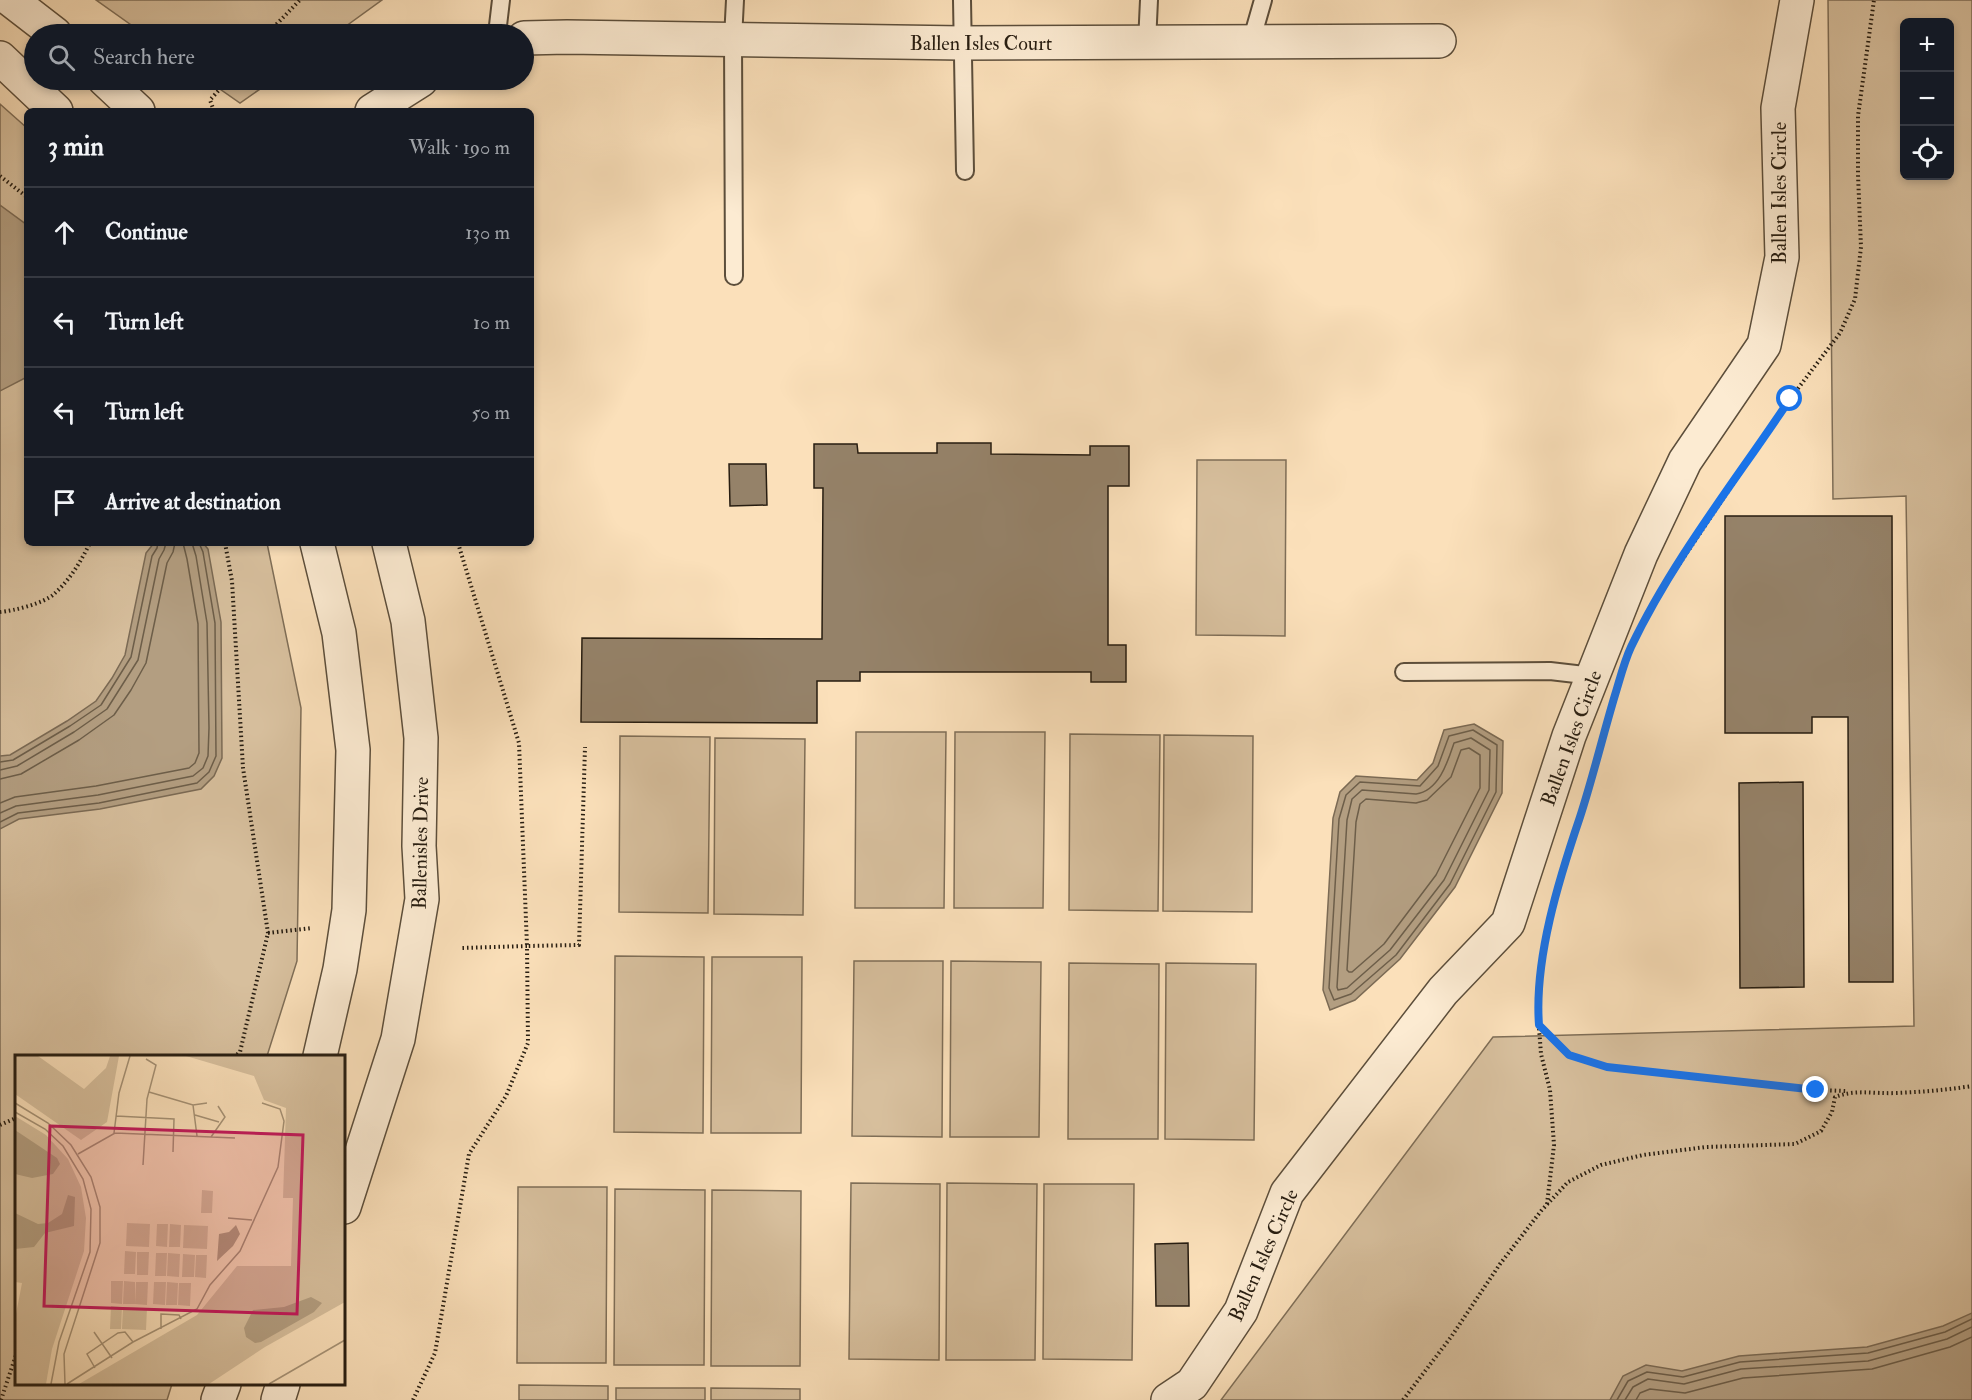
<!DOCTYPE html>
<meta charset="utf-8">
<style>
body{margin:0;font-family:"IM FELL Double Pica",serif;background:#242831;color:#f1f3f6}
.controls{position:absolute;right:18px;top:18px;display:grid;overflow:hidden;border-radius:9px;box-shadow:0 3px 9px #0003}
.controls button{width:54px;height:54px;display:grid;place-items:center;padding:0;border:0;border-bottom:2px solid #363941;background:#171b24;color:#f1f3f6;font:30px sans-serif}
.stop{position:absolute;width:18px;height:18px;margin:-14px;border:4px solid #1a73e8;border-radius:50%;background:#fff}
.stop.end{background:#1a73e8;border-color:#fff;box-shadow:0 2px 6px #0008}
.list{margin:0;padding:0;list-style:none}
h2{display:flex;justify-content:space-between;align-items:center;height:78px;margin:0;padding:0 24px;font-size:26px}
h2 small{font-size:20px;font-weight:400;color:#9ea1a6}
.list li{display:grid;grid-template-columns:39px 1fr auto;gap:18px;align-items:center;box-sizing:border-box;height:90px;padding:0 24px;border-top:2px solid #363941}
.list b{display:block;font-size:22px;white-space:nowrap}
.list em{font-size:20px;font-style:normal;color:#9ea1a6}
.icon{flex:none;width:33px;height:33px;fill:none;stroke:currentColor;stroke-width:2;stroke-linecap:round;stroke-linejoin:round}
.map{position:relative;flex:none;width:1972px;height:1400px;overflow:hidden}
.search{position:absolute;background:#171b24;box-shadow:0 3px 9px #0003;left:24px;top:24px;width:510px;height:66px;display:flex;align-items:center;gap:15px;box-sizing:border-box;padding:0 21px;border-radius:33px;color:#9ea1a6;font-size:22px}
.panel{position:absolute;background:#171b24;box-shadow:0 3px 9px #0003;left:24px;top:108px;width:510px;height:438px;border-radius:9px}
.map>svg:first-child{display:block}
.green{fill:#d7bf9d;stroke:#7f6e57;stroke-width:1.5;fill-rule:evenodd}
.water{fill:#b39e81;stroke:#7b6a54;stroke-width:1.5}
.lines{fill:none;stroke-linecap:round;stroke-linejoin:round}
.shore{stroke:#6d5e49;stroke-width:1.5}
.building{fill:#958269;stroke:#271d11;stroke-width:1.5}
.service-casing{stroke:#5c4e3b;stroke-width:20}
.minor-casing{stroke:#5c4e3b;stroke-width:36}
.path{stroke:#271d11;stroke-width:4;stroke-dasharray:1.5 3;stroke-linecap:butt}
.service{stroke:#fcebd2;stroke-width:16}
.minor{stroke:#fcebd2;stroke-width:33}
.route{stroke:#1a73e8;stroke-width:8}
.labels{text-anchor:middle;stroke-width:5;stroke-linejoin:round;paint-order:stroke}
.street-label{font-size:20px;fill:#271d11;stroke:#fcebd2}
.inset-road{fill:none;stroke:#a69276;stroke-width:1.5}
.view{fill:#c2185b;fill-opacity:0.15;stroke:#c2185b;stroke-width:3}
.inset-edge{fill:none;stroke:#271d11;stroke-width:3}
</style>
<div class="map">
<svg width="1972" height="1400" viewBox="0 0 1972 1400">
<rect width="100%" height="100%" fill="#fbe0ba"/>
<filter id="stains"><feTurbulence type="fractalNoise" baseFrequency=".00333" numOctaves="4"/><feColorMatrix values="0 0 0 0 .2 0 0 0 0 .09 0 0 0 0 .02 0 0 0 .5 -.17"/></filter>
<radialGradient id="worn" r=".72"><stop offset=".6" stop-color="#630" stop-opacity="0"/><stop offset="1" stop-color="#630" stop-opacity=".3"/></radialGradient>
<path class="green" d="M96,0H382L335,34H144Z
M1828,0H1972V1400H1221L1493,1037L1914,1026L1906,496L1833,499ZM1904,22H1950V176H1904Z
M207,80H273L240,103Z
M0,104L27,128V543H267L301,708L297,961L267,1056H16V1384H172L167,1400H0Z
M1197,460H1286L1285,636L1196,635Z
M856,732H946L944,908H855Z
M955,732H1045L1043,908H954Z
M1070,734L1160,735L1158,911L1069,910Z
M1164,735L1253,736L1252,912L1163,911Z
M620,736L710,737L708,913L619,912Z
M715,738L805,739L803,915L714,914Z
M615,956L704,957L703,1133L614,1132Z
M712,957H802L801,1133H711Z
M854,961H943L942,1137L852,1136Z
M951,961L1041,962L1039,1137H950Z
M1069,963L1159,964L1158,1139H1068Z
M1166,963L1256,964L1254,1140L1165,1139Z
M851,1183L940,1184L939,1360L849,1359Z
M947,1183L1037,1184L1035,1360H946Z
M1044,1184H1134L1132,1360L1043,1359Z
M518,1187H607L606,1363H517Z
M615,1189L705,1190L704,1365H614Z
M712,1190L801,1191L800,1366H711Z
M519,1385L608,1386V1400H519Z
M616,1388H705V1400H616Z
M711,1388L800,1389V1400H711Z"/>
<path class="water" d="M0,205L27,225V377L0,391Z
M154,543H203L208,549L221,622L222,758L214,776L201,789L100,809L19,819L0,829V756L10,755L67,721L96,701L112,678L125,655L146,553Z
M1474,724L1503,741L1502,793L1455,887L1400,959L1355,1000L1330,1010L1323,990L1333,818L1340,792L1356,776L1417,780L1433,763L1444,730Z
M1972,1313V1400H1610L1623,1376L1646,1365L1682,1371L1739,1356L1867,1347L1943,1326Z"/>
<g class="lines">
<path class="shore" d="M1473,730L1497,745L1496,792L1450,884L1396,955L1351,994L1334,1000L1329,988L1339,819L1346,795L1360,782L1420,786L1438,766L1449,736Z
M1471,738L1490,750L1489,790L1444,880L1390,950L1347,988L1338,990L1337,987L1347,820L1352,799L1362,790L1416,794C1439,791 1448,761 1454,743Z
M1469,748L1480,755V788L1436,875L1384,944L1352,972H1349L1347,970L1356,822L1360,804L1366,799L1416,803L1427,800L1451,777L1461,750Z
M0,762L13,760L70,726L101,705L131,657L152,556L157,548L158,543
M0,770L17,766L74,732L107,709L138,660L159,559L164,550L166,543
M0,779L21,774L79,740L114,715L131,690L146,663L167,563L173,552L175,543
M0,803L15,797L96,786L189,768L195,763L199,753L198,624L187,559L183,543
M0,813L16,806L98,795L193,776L203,768L208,756L209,728L207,623L196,556L192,543
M0,822L18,813L99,803L197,783L209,772L216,756L215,623L203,552L199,543
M1617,1400L1628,1381L1647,1372L1683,1377L1740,1362L1868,1353L1945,1332L1972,1319
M1625,1400L1633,1387L1648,1379L1684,1384L1741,1369L1868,1361L1947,1339L1972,1327
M1636,1400L1640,1393L1650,1389L1685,1393L1743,1378L1872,1369L1950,1347L1972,1337"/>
</g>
<path class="building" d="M937,443H991V454L1090,455V446H1129V486H1108V645H1126V682H1091V672H860V681H817V723L581,722L582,638L822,639L823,488H814V444H857L858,453H937Z
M729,464H766L767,505L730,506Z
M1725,516H1892L1893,982H1849L1848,717H1812V733H1725Z
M1803,782L1804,987L1740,988L1739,783Z
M1188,1243L1189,1306H1156L1155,1244Z"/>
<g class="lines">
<defs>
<path id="service" d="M962,0L965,171
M497,34L501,0
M1251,42L1263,0
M1147,43L1149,0
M734,276L733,39L735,0
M1404,672L1550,671L1593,676"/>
<path id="minor" d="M11,0L55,34
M524,38L567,37L962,43L1439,41
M0,58L56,111
M105,80L138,111
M372,111L421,80
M317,543L339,633L353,750L349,910L340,969L320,1056
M344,1207L398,1039L422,899L419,846L421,738L408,621L389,543
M218,1400L224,1384
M278,1400L283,1384
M1168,1400L1192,1384L1241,1311L1287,1193L1443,991L1508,923L1569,736L1641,554L1685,461L1764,345L1782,257L1778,108L1797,0"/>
</defs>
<use href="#service" class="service-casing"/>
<use href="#minor" class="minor-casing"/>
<path class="path" d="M267,34L300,0
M214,111L210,100L228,80
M0,176L27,197
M225,543L232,581L243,768L268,933L240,1052L235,1056
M458,543L519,743L527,946L579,945L585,747
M1672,575L1790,399L1840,333L1855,299L1861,247L1858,175V116L1874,0
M0,612C13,611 45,603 54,594C70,580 81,561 90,543
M268,933L312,928
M1539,1026L1569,1055L1607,1067L1817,1090L1846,1091
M0,1125L16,1118
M1547,1204L1554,1145L1550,1090L1541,1054L1537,1002L1549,922L1556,893
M1,1400L16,1355
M413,1400L435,1353L469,1154L506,1096L528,1043L527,946L461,948
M1403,1400L1451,1337L1500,1264L1541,1211L1568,1182L1601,1165L1643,1155L1706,1147L1795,1144L1821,1131L1832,1112L1835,1097C1856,1089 1873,1094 1896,1093C1922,1092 1946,1090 1972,1086"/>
<use href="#service" class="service"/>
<use href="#minor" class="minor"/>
</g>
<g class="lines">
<path class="route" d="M1790,399C1736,480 1673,559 1631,647C1624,662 1620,679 1615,695C1603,735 1593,777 1580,817C1559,879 1534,959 1539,1025L1569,1055L1607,1067L1816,1090"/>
</g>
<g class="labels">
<g class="street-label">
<text x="981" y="50">Ballen Isles Court</text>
<text transform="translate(1779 193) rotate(-90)" y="7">Ballen Isles Circle</text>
<text transform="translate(1571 738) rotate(-70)" y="7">Ballen Isles Circle</text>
<text transform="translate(420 843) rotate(-89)" y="7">Ballenisles Drive</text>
<text transform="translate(1263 1255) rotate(-66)" y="7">Ballen Isles Circle</text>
</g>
</g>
<g transform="translate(15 1055)">
<rect width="330" height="330" fill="#fbe0ba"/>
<path d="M0,1H23L69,34L91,13L95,1H104L92,67L66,85L0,39ZM171,1H330V247L250,292L194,329H64L182,260L222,211H276L278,143H268L271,53L249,45L239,21ZM0,61L31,80L53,104L66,132L71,163L69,196L37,294L31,329H0V264L7,228L0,227ZM187,135L198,136L197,158H186ZM112,168L135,169L134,192L111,191ZM142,169H153L152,192L141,191ZM155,169L166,170L165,192H154ZM169,170L193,171L192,194L168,193ZM110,196L121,197L120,219H109ZM122,197H134L133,220H122ZM141,198H152L151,221H140ZM153,198L165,199L164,222L152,221ZM168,199L180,200L179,222H167ZM181,200H192L191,223L180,222ZM96,226H108L107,249L96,248ZM109,226L120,227V249H108ZM121,227H133L132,250L120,249ZM139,227H151L150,250L138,249ZM152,227L163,228L162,250H151ZM164,228H176L175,251L163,250ZM96,251L107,252L106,274H95ZM108,252L132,253L131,275L107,274Z" fill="#d7bf9d"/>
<path d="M0,75L42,103L45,109L38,119L17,123L0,119ZM53,140L60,142L59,171L30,178L19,192L0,194V158L23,169L33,168L47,159ZM221,170L225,179L218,191L202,206L204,179L214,177ZM296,242L307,248L299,257L246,287L240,288L231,282L229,273L238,255L269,252Z" fill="#b39e81"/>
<path class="inset-road" d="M134,37L178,50L192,48M0,48L33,68L56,90L76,122L85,152V188L49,299L50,329M178,50L182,81M0,57L30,74L48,91L68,124L76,154L75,197L44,287L36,329M180,60L204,67M101,61L159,64L158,97M99,78L104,38L115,1M196,82L210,62L203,51M63,99L100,78L220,83M128,110L132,44L141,10L131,4M213,163L237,165M146,274V259L164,260L166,264M79,277L97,303M80,313L72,299L103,278L110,277L118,287M52,329L118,287L182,254L195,230L225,196L263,112L269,66L265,54L247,48M254,329L330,285"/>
<path class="view" d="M35,71L288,80L282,259L29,251Z"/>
<rect width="330" height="330" class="inset-edge"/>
</g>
<rect width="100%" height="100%" filter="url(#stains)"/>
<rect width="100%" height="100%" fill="url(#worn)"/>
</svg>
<div class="controls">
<button>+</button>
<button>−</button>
<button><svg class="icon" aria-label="locate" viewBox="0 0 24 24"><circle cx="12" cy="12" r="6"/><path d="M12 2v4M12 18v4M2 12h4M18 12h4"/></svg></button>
</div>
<div class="stop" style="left:1790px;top:399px"></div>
<div class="stop end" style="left:1816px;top:1090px"></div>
<div class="search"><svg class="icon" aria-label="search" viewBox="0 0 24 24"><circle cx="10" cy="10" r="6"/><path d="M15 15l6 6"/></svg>Search here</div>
<section class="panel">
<h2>3 min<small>Walk · 190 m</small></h2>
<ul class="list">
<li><svg class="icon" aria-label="ahead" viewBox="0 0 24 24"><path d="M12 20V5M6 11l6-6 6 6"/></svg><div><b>Continue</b></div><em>130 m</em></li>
<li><svg class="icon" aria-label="left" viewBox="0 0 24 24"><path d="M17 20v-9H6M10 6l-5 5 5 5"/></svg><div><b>Turn left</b></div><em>10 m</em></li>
<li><svg class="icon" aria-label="left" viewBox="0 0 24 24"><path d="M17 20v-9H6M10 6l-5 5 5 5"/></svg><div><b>Turn left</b></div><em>50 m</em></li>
<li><svg class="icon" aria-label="arrive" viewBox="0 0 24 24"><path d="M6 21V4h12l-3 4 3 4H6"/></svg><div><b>Arrive at destination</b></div></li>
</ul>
</section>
</div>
